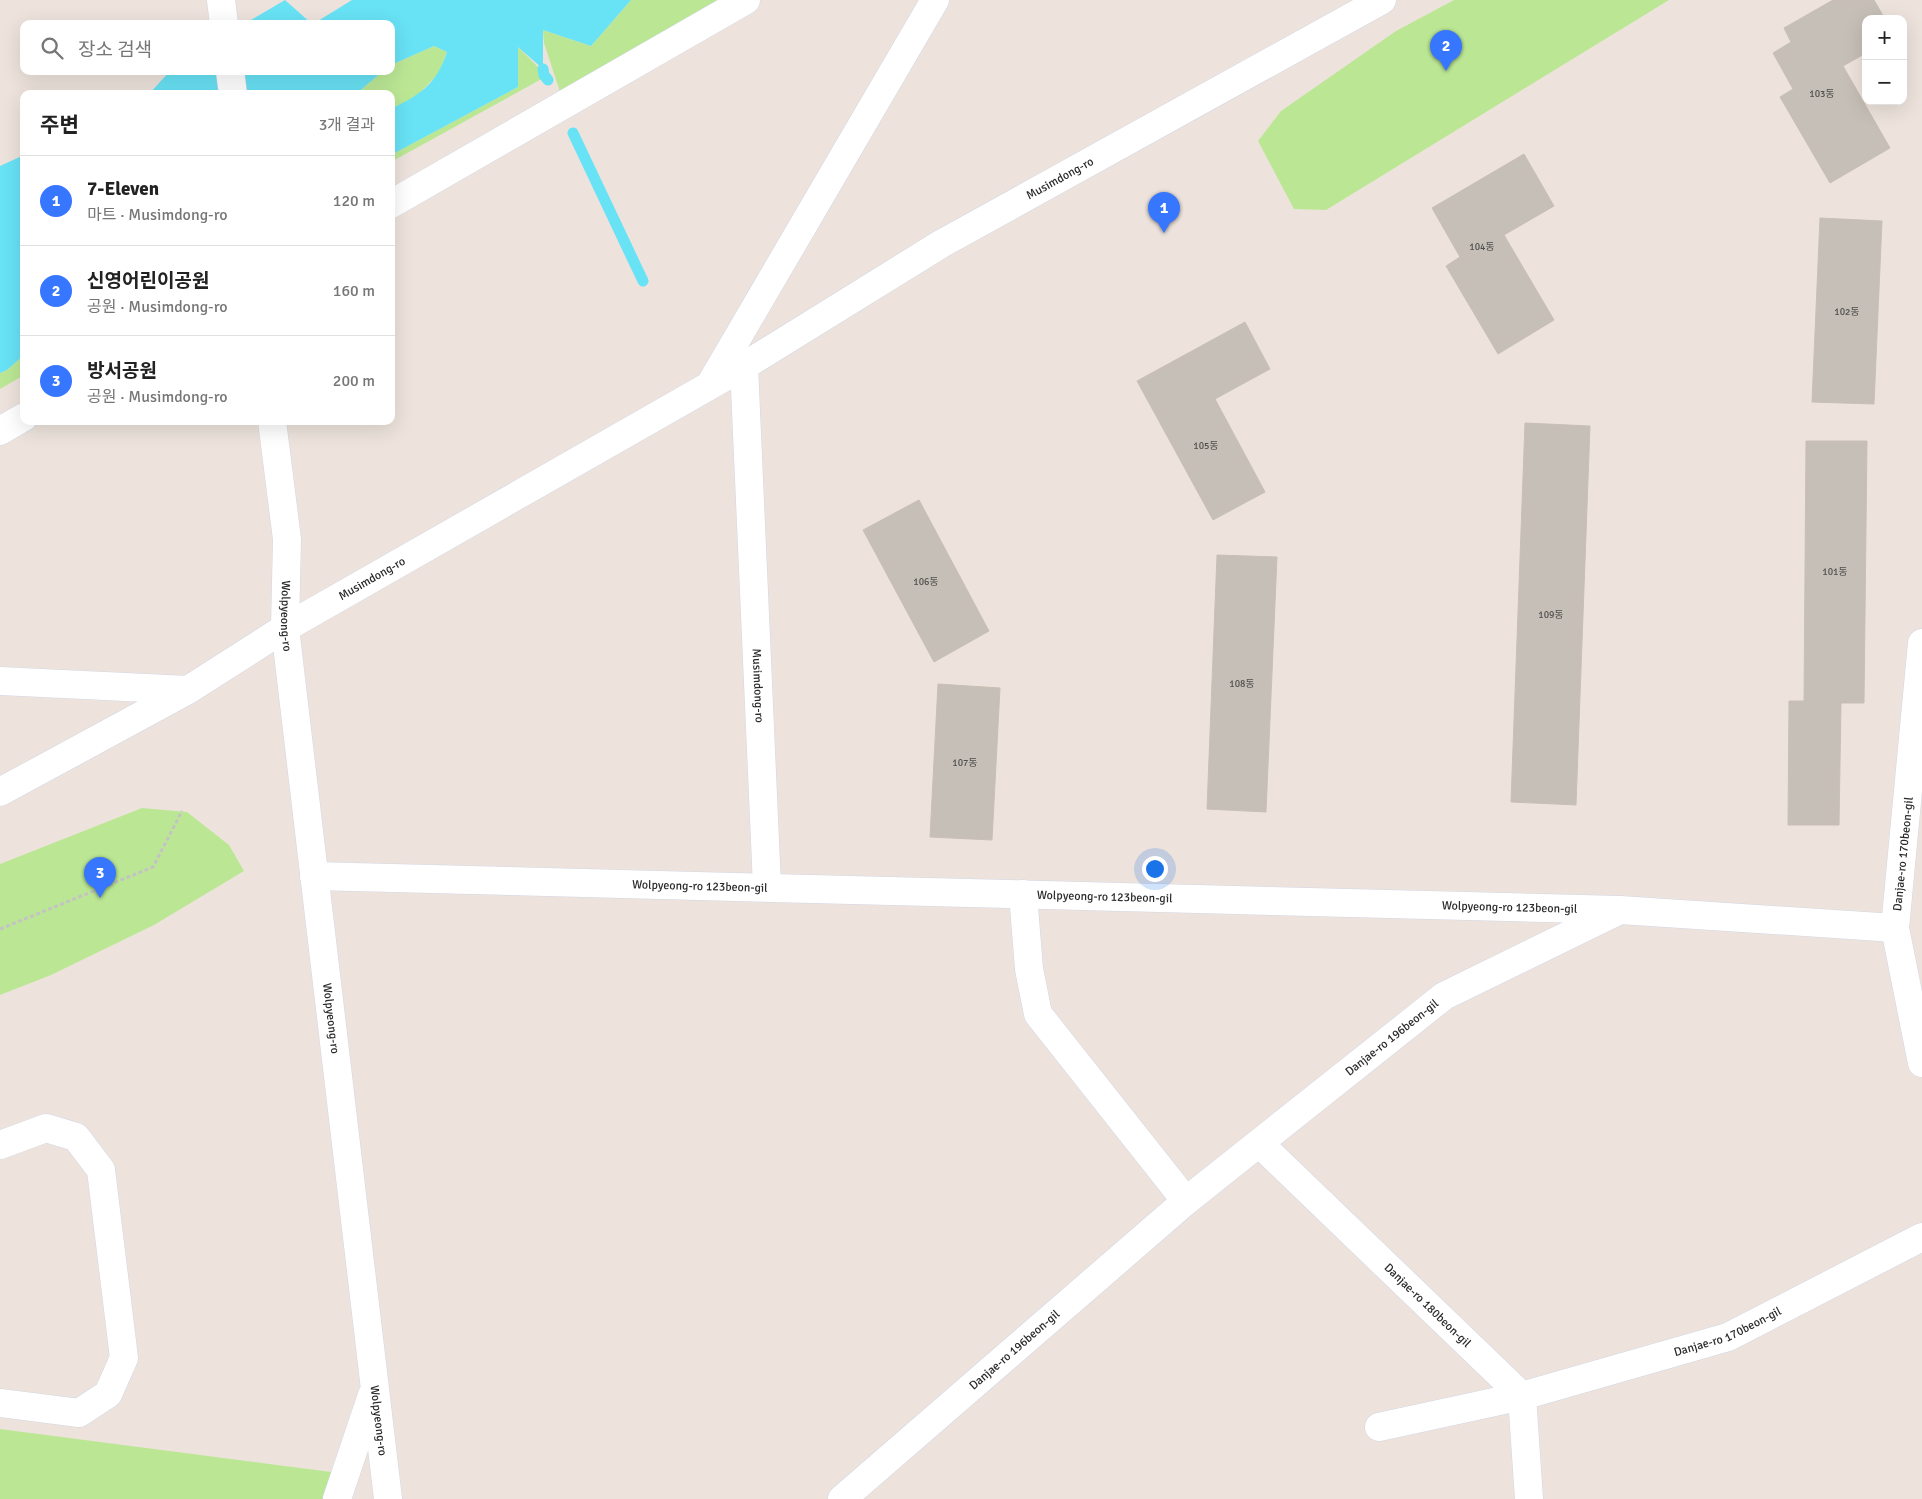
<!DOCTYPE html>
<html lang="ko">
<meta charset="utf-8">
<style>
body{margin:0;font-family:Signika,"Noto Sans KR",sans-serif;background:#f6f6f6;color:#222}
.controls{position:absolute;right:15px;top:15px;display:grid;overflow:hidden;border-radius:10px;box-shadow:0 5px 20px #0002}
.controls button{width:45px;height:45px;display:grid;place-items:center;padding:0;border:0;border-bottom:1px solid #e0e0e0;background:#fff;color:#222;font:25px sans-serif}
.you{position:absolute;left:1154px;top:868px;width:18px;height:18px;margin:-12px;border:4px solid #fff;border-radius:50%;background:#1a73e8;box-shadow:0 0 0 8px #1a73e833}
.badge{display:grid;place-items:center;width:32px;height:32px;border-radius:50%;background:#3776ff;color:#fff;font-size:16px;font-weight:700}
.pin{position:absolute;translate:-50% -41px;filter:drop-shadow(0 1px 2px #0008)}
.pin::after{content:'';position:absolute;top:26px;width:18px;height:15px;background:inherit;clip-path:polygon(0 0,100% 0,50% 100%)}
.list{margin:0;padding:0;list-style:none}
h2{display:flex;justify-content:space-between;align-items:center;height:65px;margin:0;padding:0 20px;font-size:21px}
h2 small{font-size:16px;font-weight:400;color:#767676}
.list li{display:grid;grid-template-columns:32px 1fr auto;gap:15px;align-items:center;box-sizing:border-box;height:90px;padding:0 20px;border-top:1px solid #e0e0e0}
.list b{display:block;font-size:19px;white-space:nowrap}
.list p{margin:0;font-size:16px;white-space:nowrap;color:#767676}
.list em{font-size:16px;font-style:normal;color:#767676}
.icon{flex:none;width:28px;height:28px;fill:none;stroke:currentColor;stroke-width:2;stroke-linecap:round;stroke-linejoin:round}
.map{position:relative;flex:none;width:1922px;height:1499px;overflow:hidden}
.search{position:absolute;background:#fff;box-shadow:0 5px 20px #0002;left:20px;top:20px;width:375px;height:55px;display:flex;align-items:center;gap:12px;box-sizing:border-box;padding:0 18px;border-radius:10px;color:#767676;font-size:19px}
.panel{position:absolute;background:#fff;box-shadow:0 5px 20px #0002;left:20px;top:90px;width:375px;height:335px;border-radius:10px}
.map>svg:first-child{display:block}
.green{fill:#bbe795}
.water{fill:#68e2f5}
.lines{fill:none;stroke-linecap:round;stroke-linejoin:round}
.stream{stroke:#68e2f5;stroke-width:11}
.building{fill:#c5bfb7;stroke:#c9bfb5}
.minor-casing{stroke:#d1d7e4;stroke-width:29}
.path{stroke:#c3c3c3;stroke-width:3;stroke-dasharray:4 2.5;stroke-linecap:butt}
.minor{stroke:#fff;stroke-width:28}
.labels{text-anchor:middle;stroke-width:4;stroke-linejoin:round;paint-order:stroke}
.number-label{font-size:10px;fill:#514f4d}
.street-label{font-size:12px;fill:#2a2a2a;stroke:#fff}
</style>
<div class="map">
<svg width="1922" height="1499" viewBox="0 0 1922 1499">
<rect width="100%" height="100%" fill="#ede3dc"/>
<path class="green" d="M631,0H739L563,101L544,43L543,30L591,46Z
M1454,0H1669L1326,210L1294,209L1258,141L1281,111L1396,31Z
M434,46L447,52L439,73L415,98L391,109V94H356L383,71H391V65Z
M518,47L547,76L391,162V155L398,151L518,87Z
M24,355V375L0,389V373L7,370Z
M142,808L187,812L229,845L244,871L154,925L51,975L0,995V864Z
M0,1429L331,1472V1494L329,1499H0Z"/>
<path class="water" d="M285,0L312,24H244Z
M352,0H631L591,46L543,30V69L518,47V87L391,155V109C421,94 436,85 447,52L434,46L391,65V24H313Z
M170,71H383L356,94H149Z
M24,155V355L7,370L0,373V166Z"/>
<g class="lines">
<path class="stream" d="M543,69L544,75L548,80
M573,133L643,281"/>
</g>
<path class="building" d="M1833,0H1874L1885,19H1866V53L1843,66L1890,148L1830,183L1780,97L1793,89L1773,53L1791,42L1784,28Z
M1524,154L1554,206L1504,235L1554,320L1498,354L1446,266L1460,257L1432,208Z
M1820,218L1882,221L1874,404L1812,402Z
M1245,322L1270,369L1215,399L1265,492L1213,520L1137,381Z
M1525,423L1590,426L1576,805L1511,802Z
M1806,441H1867L1864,703H1841L1839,825H1788L1789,701H1804Z
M919,500L989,631L934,662L863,530Z
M1217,555L1277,557L1266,812L1207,809Z
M938,684L1000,688L992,840L930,837Z"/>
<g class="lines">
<defs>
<g id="minor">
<path d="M221,0L224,24"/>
<path d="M230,71L233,94"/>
<path d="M391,204L746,0"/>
<path id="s1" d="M744,366L767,886"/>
<path d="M711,383L935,0"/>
<path id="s2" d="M272,421L287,539L285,628L388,1499"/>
<path d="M0,431L24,417"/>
<path d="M1922,643L1895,928L1922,1063"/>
<path d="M0,681L188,690"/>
<path id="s3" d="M0,792L188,690L285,628L744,366L941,244L1382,0"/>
<path id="s4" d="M314,876L1620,910L1895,928"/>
<path d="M1023,894L1029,969L1038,1014L1186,1201"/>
<path id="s5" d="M1259,1143L1522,1396L1529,1499"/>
<path d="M0,1145L46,1128L76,1137L101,1170L124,1358L108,1394L79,1413L0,1403"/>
<path id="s6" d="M1379,1427L1522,1396L1728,1337L1922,1237"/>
<path d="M337,1499L372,1395"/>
<path id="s7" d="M842,1499L1186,1201L1444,996L1616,912"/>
</g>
</defs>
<use href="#minor" class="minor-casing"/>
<path class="path" d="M0,929L153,867L182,811"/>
<use href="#minor" class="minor"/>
</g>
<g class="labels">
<g class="number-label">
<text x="1822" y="97">103동</text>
<text x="1482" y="250">104동</text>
<text x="1847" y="315">102동</text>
<text x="1206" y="449">105동</text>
<text x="1835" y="575">101동</text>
<text x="926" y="585">106동</text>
<text x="1551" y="618">109동</text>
<text x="1242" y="687">108동</text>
<text x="965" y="766">107동</text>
</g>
<g class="street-label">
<text dy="4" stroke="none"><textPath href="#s3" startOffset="1225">Musimdong-ro</textPath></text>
<text dy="4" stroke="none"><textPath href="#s3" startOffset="429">Musimdong-ro</textPath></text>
<text dy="4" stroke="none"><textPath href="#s2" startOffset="196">Wolpyeong-ro</textPath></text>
<text dy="4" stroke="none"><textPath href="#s1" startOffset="320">Musimdong-ro</textPath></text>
<text transform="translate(1903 854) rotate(-84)" y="4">Danjae-ro 170beon-gil</text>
<text dy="4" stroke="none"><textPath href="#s4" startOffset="386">Wolpyeong-ro 123beon-gil</textPath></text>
<text dy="4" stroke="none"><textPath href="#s4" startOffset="791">Wolpyeong-ro 123beon-gil</textPath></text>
<text dy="4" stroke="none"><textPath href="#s4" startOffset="1196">Wolpyeong-ro 123beon-gil</textPath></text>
<text dy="4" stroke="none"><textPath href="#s2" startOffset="601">Wolpyeong-ro</textPath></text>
<text dy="4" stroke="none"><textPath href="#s7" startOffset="718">Danjae-ro 196beon-gil</textPath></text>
<text dy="4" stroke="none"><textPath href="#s5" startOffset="234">Danjae-ro 180beon-gil</textPath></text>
<text dy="4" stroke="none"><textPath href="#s6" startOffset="362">Danjae-ro 170beon-gil</textPath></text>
<text dy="4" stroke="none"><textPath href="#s7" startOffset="228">Danjae-ro 196beon-gil</textPath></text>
<text dy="4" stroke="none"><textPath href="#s2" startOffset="1006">Wolpyeong-ro</textPath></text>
</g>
</g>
</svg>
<div class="controls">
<button>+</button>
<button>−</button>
</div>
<div class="you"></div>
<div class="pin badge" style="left:1164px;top:233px">1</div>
<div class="pin badge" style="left:1446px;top:71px">2</div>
<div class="pin badge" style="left:100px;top:898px">3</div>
<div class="search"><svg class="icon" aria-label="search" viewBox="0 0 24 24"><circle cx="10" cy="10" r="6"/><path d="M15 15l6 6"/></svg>장소 검색</div>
<section class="panel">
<h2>주변<small>3개 결과</small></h2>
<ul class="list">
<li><span class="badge">1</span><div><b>7-Eleven</b><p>마트 · Musimdong-ro</p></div><em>120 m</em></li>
<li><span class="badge">2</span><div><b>신영어린이공원</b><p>공원 · Musimdong-ro</p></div><em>160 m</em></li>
<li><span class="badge">3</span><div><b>방서공원</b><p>공원 · Musimdong-ro</p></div><em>200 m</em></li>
</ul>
</section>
</div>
